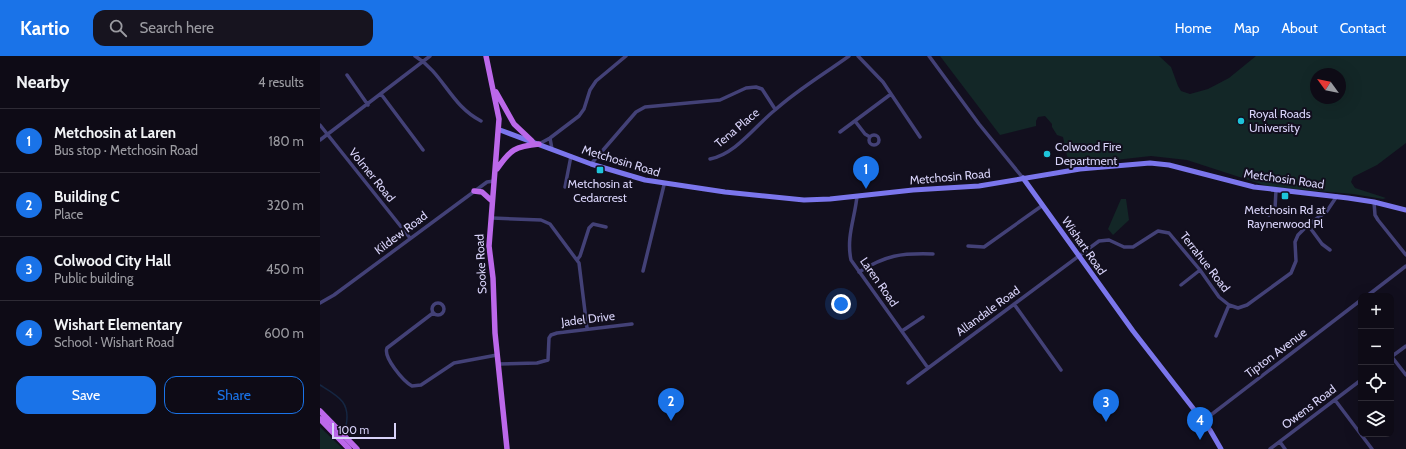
<!DOCTYPE html>
<meta charset="utf-8">
<style>
body{margin:0;font-family:Cabin,sans-serif;background:#17141f;color:#f1f3f6}
.controls{position:absolute;right:12px;bottom:12px;display:grid;overflow:hidden;border-radius:8px;box-shadow:0 4px 16px #0002}
.controls button{width:36px;height:36px;display:grid;place-items:center;padding:0;border:0;border-bottom:1px solid #2e2b35;background:#0e0b16;color:#f1f3f6;font:20px sans-serif}
.compass{position:absolute;left:990px;top:12px;width:36px;height:36px;border-radius:50%;background:#0e0b16;box-shadow:0 4px 16px #0002;rotate:303deg}
.scale{position:absolute;left:12px;bottom:10px;width:64px;box-sizing:border-box;padding-left:4px;border:2px solid #d8d3f9;border-top:0;font-size:11px;line-height:14px;white-space:nowrap;color:#d8d3f9;-webkit-text-stroke:3px #120f1e;paint-order:stroke}
.you{position:absolute;left:521px;top:248px;width:14px;height:14px;margin:-10px;border:3px solid #fff;border-radius:50%;background:#1a73e8;box-shadow:0 0 0 6px #1a73e833}
.badge{display:grid;place-items:center;width:26px;height:26px;border-radius:50%;background:#1a73e8;color:#fff;font-size:13px;font-weight:700}
.pin{position:absolute;translate:-50% -33px;filter:drop-shadow(0 1px 2px #0008)}
.pin::after{content:'';position:absolute;top:21px;width:14px;height:12px;background:inherit;clip-path:polygon(0 0,100% 0,50% 100%)}
.list{margin:0;padding:0;list-style:none}
h2{display:flex;justify-content:space-between;align-items:center;height:52px;margin:0;padding:0 16px;font-size:17px}
h2 small{font-size:13px;font-weight:400;color:#9b9ba1}
.list li{display:grid;grid-template-columns:26px 1fr auto;gap:12px;align-items:center;box-sizing:border-box;height:64px;padding:0 16px;border-top:1px solid #2e2b35}
.list b{display:block;font-size:15px;white-space:nowrap}
.list p{margin:0;font-size:13px;white-space:nowrap;color:#9b9ba1}
.list em{font-size:13px;font-style:normal;color:#9b9ba1}
.actions{display:flex;gap:8px;padding:12px 16px}
.actions a{flex:1;padding:9px 0;border:1px solid #1a73e8;border-radius:12px;text-align:center;font-size:14px;color:#1a73e8}
.actions .main{background:#1a73e8;color:#fff}
.icon{flex:none;width:22px;height:22px;fill:none;stroke:currentColor;stroke-width:2;stroke-linecap:round;stroke-linejoin:round}
.map{position:relative;flex:none;width:1086px;height:393px;overflow:hidden}
header{display:flex;align-items:center;gap:24px;box-sizing:border-box;height:56px;padding:0 20px;background:#1a73e8;color:#fff}
header strong{font-size:19px}
nav{display:flex;gap:22px;margin-inline-start:auto;font-size:14px}
.search{width:280px;height:36px;background:#17141f;display:flex;align-items:center;gap:10px;box-sizing:border-box;padding:0 14px;border-radius:12px;color:#9b9ba1;font-size:15px}
main{display:flex}
aside{flex:1;background:#0e0b16}
.map>svg:first-child{display:block}
.green{fill:#132727;fill-rule:evenodd}
.lines{fill:none;stroke-linecap:round;stroke-linejoin:round}
.stream{stroke:#152642;stroke-width:1.5}
.street{stroke:#434177;stroke-width:3.5}
.secondary{stroke:#7b76ec;stroke-width:5}
.primary{stroke:#bc68ea;stroke-width:5.5}
.poi-dot{fill:#1ec4da;stroke:#120f1e;stroke-width:1.5}
.labels{text-anchor:middle;stroke-width:4;stroke-linejoin:round;paint-order:stroke}
.poi-label{font-size:12px;fill:#d8d3f9;stroke:#120f1e;text-anchor:start}
.street-label{font-size:12px;fill:#d8d3f9;stroke:#120f1e}
</style>
<header>
<strong>Kartio</strong>
<div class="search"><svg class="icon" aria-label="search" viewBox="0 0 24 24"><circle cx="10" cy="10" r="6"/><path d="M15 15l6 6"/></svg>Search here</div>
<nav><a>Home</a><a>Map</a><a>About</a><a>Contact</a></nav>
</header>
<main>
<aside>
<h2>Nearby<small>4 results</small></h2>
<ul class="list">
<li><span class="badge">1</span><div><b>Metchosin at Laren</b><p>Bus stop · Metchosin Road</p></div><em>180 m</em></li>
<li><span class="badge">2</span><div><b>Building C</b><p>Place</p></div><em>320 m</em></li>
<li><span class="badge">3</span><div><b>Colwood City Hall</b><p>Public building</p></div><em>450 m</em></li>
<li><span class="badge">4</span><div><b>Wishart Elementary</b><p>School · Wishart Road</p></div><em>600 m</em></li>
</ul>
<div class="actions"><a class="main">Save</a><a>Share</a></div>
</aside>
<div class="map">
<svg width="1086" height="393" viewBox="0 0 1086 393">
<rect width="100%" height="100%" fill="#120f1e"/>
<path class="green" d="M620,0H839L851,11L858,30L861,35L870,38L888,33L909,22L936,0H1086V87L1057,109L1033,121L1031,126L1035,132L1066,142L1063,143L1033,138L950,131L867,104L831,100L768,107H754L747,100L743,81L737,79L732,71V68L725,60L718,61L716,65V70L680,79ZM996,18H1020V42H996Z
M801,143H806L809,164L793,179L788,173Z
M0,371L23,393H0Z"/>
<g class="lines">
<path class="stream" d="M0,329C18,340 31,346 26,370"/>
<path class="street" d="M95,0C124,18 130,49 161,65
M538,0L563,26L600,81
M609,0L659,68L703,122
M27,19L48,49
M61,38L103,94
M535,65L545,78L550,81
M0,69L90,182
M520,76L571,38
M549 84a5 5 0 1 1 10 0a5 5 0 1 1-10 0Z
M230,82L232,93
M0,84L110,0
M219,88L230,82L259,60L264,53L270,34L276,25L306,0
M390,103C416,98 435,70 455,54C477,34 504,18 529,0
M271,108L316,56L325,51L400,44L426,32L436,31L442,33L455,53
M245,131L251,100
M537,140C535,162 526,181 531,204L608,312
M1054,146L1055,159L1058,164L1086,199
M949,159L955,153L956,134
M172,162L221,164L230,168L259,207L267,272
M988,169L1002,188L1010,194
M648,190L664,191L723,149
M257,204L260,200L269,172L273,168L286,171
M323,215L344,129
M539,216C566,199 581,197 613,198
M861,229L880,214
M1047,240L1086,210
M112 253a6 6 0 1 1 12 0a6 6 0 1 1-12 0Z
M0,247L14,239L167,126L174,125
M694,248L741,314
M113,257L67,292C63,301 83,325 92,330L101,329L134,307L177,299
M582,275L603,261
M896,280L909,249
M1071,301L1086,290
M1072,301L1086,319
M178,308L217,307L228,304L229,282L231,279L237,277L312,268
M588,327L779,185L789,184L804,191H813L838,175L849,177L880,214L899,241L909,249L918,252L927,249L971,217L976,205L975,186L978,179L988,169L1007,155L1017,140
M1015,344L1052,393
M883,365L1041,244
M960,386L965,393
M950,393L1041,324"/>
<path class="secondary" d="M180,74L271,108L325,124L405,136L484,144L510,143L593,134L659,130L760,113L830,107L849,109L934,131L1028,142L1054,146L1086,154
M703,122L813,275L890,374L901,393"/>
<path class="primary" d="M166,0L179,63L169,190L173,222L175,277L187,393
M176,36L194,68L212,85
M177,113C190,94 195,90 219,88
M154,135L162,136L172,145
M0,355L37,393
M0,363L29,393"/>
</g>
<g class="poi-dot">
<circle cx="921" cy="65" r="4"/>
<circle cx="727" cy="98" r="4"/>
<rect x="276" y="110" width="8" height="8" rx="2"/>
<rect x="961" y="136" width="8" height="8" rx="2"/>
</g>
<g class="labels">
<g class="poi-label">
<text x="929" y="62">Royal Roads<tspan x="929" dy="14">University</tspan></text>
<text x="735" y="95">Colwood Fire<tspan x="735" dy="14">Department</tspan></text>
<text x="280" y="132" text-anchor="middle">Metchosin at<tspan x="280" dy="14">Cedarcrest</tspan></text>
<text x="965" y="158" text-anchor="middle">Metchosin Rd at<tspan x="965" dy="14">Raynerwood Pl</tspan></text>
</g>
<g class="street-label">
<text transform="translate(417 72) rotate(-40)" y="4">Tena Place</text>
<text transform="translate(301 105) rotate(17)" y="4">Metchosin Road</text>
<text transform="translate(52 119) rotate(51)" y="4">Volmer Road</text>
<text transform="translate(630 121) rotate(-5)" y="4">Metchosin Road</text>
<text transform="translate(964 123) rotate(8)" y="4">Metchosin Road</text>
<text transform="translate(81 177) rotate(-37)" y="4">Kildew Road</text>
<text transform="translate(764 190) rotate(55)" y="4">Wishart Road</text>
<text transform="translate(885 206) rotate(52)" y="4">Terrahue Road</text>
<text transform="translate(161 208) rotate(-93)" y="4">Sooke Road</text>
<text transform="translate(559 226) rotate(55)" y="4">Laren Road</text>
<text transform="translate(668 255) rotate(-36)" y="4">Allandale Road</text>
<text transform="translate(268 263) rotate(-7)" y="4">Jadel Drive</text>
<text transform="translate(956 297) rotate(-37)" y="4">Tipton Avenue</text>
<text transform="translate(989 351) rotate(-37)" y="4">Owens Road</text>
</g>
</g>
</svg>
<div class="controls">
<button>+</button>
<button>−</button>
<button><svg class="icon" aria-label="locate" viewBox="0 0 24 24"><circle cx="12" cy="12" r="6"/><path d="M12 2v4M12 18v4M2 12h4M18 12h4"/></svg></button>
<button><svg class="icon" aria-label="layers" viewBox="0 0 24 24"><path d="M12 4l9 5-9 5-9-5zM3 14l9 5 9-5"/></svg></button>
</div>
<svg class="compass" viewBox="-18 -18 36 36"><path d="M0-13l5 13h-10z" fill="#e53935"/><path d="M0 13l5-13h-10z" fill="#9b9ba1"/></svg>
<div class="scale">100 m</div>
<div class="you"></div>
<div class="pin badge" style="left:546px;top:133px">1</div>
<div class="pin badge" style="left:351px;top:365px">2</div>
<div class="pin badge" style="left:786px;top:366px">3</div>
<div class="pin badge" style="left:880px;top:384px">4</div>
</div>
</main>
